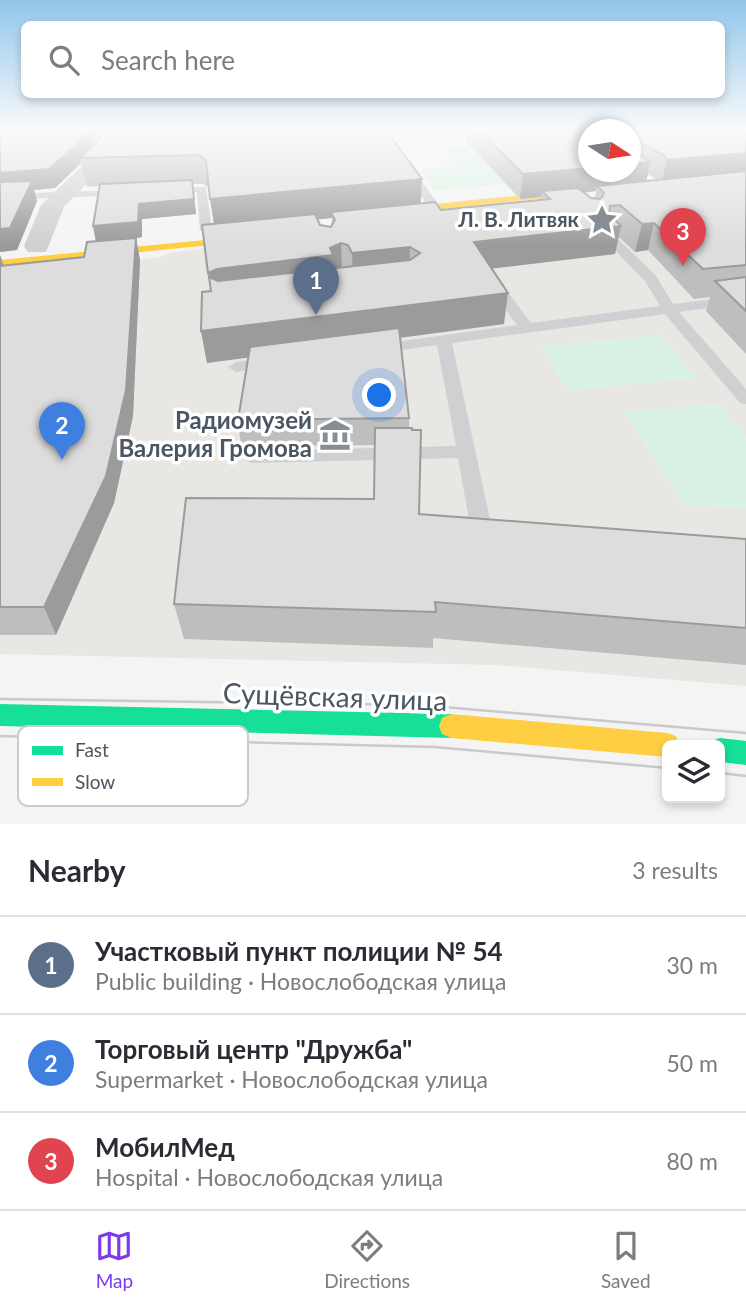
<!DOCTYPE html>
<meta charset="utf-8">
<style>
body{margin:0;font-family:Lato,sans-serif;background:#f7f7f7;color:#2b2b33}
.controls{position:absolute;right:21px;bottom:21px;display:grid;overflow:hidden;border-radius:10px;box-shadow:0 4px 10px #0003}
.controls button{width:63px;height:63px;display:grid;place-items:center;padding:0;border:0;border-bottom:2px solid #e1e1e2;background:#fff;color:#2b2b33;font:35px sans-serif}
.compass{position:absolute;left:578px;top:119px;width:63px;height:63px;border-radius:50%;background:#fff;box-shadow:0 4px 10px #0003;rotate:102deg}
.you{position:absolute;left:380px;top:396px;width:24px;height:24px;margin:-18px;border:5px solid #fff;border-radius:50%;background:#1a73e8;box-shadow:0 0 0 10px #1a73e833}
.badge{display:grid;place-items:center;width:46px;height:46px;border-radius:50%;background:#7c3aed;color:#fff;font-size:23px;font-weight:700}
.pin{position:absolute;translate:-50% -58px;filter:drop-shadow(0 2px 4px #0008)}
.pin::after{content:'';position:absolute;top:37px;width:24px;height:21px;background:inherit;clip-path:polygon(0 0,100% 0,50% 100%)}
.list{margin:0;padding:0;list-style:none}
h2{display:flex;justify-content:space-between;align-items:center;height:91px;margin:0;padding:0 28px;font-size:30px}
h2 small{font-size:23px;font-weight:400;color:#7c7c81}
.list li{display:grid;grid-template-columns:46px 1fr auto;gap:21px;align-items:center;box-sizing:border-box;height:98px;padding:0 28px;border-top:2px solid #e1e1e2}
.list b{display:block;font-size:26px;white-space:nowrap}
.list p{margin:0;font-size:23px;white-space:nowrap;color:#7c7c81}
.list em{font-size:23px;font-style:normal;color:#7c7c81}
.icon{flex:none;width:38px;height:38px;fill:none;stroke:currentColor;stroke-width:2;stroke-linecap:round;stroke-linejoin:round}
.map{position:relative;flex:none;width:746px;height:824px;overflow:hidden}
.search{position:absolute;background:#fff;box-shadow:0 4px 10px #0003;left:21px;right:21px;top:21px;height:77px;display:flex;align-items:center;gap:18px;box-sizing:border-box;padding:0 24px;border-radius:10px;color:#7c7c81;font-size:26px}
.sheet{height:385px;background:#fff}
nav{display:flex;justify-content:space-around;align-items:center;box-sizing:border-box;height:98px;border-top:2px solid #e1e1e2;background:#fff;font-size:19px;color:#7c7c81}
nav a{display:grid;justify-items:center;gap:4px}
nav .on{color:#7c3aed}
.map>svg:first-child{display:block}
.commercial{fill:#e8e7e3}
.green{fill:#d9f2e3}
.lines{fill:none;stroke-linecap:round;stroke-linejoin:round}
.lane{fill:#ced0d2;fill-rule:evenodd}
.street{fill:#ced0d2;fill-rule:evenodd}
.fast{fill:#16e098;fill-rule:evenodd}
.slow{fill:#ffcf43;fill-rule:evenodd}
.tram{stroke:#c9cacc;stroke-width:2.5}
.wall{fill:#bebebf;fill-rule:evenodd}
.shaded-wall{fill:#9b9b9b}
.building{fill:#ddddde;stroke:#9b9b9b;stroke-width:2}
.labels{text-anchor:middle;stroke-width:7;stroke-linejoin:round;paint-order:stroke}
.far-poi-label{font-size:21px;font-weight:bold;fill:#4a5661;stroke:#fff;text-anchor:end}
.poi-label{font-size:24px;font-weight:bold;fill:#4a5661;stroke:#fff;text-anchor:end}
.near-street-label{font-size:28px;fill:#4a5661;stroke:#fff}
.key{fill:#fff;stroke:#c9ccd0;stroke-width:2}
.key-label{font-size:19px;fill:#4a5661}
</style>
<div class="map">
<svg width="746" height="824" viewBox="0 0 746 824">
<rect width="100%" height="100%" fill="#f4f4f4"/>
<path class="commercial" d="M746,192V686L496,665L0,654V275L161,257L172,252Z"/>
<path class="green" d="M470,146L506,184L435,190L420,169L457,166L442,148Z
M660,335L697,378L568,391L541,346Z
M720,404L746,437V509L683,505L623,411Z"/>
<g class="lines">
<path class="lane" d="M376,129H385L440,207L438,209H430Z
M206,187L212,230L206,234L200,230L197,192L171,193L166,190L171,187Z
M126,190L127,192L122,195L0,200V194Z
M606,235H614L656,276L673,304L746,295V303L679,312L746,389V404L740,403L665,314L452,343L491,524L498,526L502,532L498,538L491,540L475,537L471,531L458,458L251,463L242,457L251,451L456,446L437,345L379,353L374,351L371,348L374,345L517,325L485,281L492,277L497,278L531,323L660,306L645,281L606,241Z
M271,357L279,362L277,365L236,372L228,367L236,362Z"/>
<path class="street" d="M103,129H122L99,171L64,207L46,252H28L24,246L41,205L84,164Z"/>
<path class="fast" d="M0,704L451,714L460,718L463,726L460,734L451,738L0,726Z
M720,738L746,741V765L720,762V745H709L711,741Z"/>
<path class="slow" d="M573,190L578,193L576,195L385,215L380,212L385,209Z
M256,235L261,238L260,240L0,266V260Z
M451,714L667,733L676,736L679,745H667V757L451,738L442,734L439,726L442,718Z"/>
<path class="tram" d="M0,699L421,705L746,733
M0,736L435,747L667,768
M720,773L746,776"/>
</g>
<path class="wall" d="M0,129H100L88,151L209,133L422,179L421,203L441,210L540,200L541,197L520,199L466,141L467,129H746V354L706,311L710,297L694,299L648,250L635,252L619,237L615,254L491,268L504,324L400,338L409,418V428L419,514L746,539V665L433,638V648L184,639L174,604L374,499L375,445L241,446L238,420L248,357L207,363L201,331L211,291L202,225L214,224L209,188L203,184H193L196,214L142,219V237L136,238L140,260L133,416L114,503L56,635H0V255L4,266L84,257L96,241L93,226L99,186L87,187L81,163L55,188L34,190L37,201L17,250L0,252ZM648,174L657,180L646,181ZM596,191L595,198H591L584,193ZM332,218L331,227L320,225L317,219Z"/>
<path class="shaded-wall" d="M86,129H100L84,158H80L81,163L55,188L34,190L37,201L17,250L0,252V173Z
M746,153V176L661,185L667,160Z
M650,162L645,187L597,186L596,191L547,196L542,191L541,197L520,199L523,174L589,168V172H631V164Z
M422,179L420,209L331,212L332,218L215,230L210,199Z
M192,180L196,214L142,219V237L136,238L140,260L133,416L114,503L56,635L44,607L96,242L93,226Z
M654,223L648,250L635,252L642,224Z
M621,226L615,254L471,271L474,242Z
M341,243L342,271L213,303L208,273L217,269L330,248Z
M410,247L409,276L353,282L352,253Z
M0,255L6,274L0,289Z
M508,293L504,324L207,363L201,331Z"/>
<path class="building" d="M0,129H86L77,144L49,169L0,173Z
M104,129H205L204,134L261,129H385L422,179L210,199L206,160L199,155L80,158L95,144Z
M478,129H746V153L667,160L665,156L634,139L631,149L650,162L631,164V130H589V168L523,174Z
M746,171V265L703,269L654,223L642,224L620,205L610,206L609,214L621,226L474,242L508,293L201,331L202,292L211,291L209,277L218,281L410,260L420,253L410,247L352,253L348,245L341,243L330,248L333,255L217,269L208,273L202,225L315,214L320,225L331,227L335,220L331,212L435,202L441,210L550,199L542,191L578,188L591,198L601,199L604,193L597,186Z
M192,180L194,199L139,204L138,222L93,226L100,184Z
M32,181L10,228L0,229V182Z
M136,238L126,390L106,476L44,607H0V266L84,257L87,242Z
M746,277V311L715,281Z
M399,328L409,418L238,420L250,347Z
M375,428H412V430H421L419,514L746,539V628L435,602L436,612L174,604L186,498L374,499Z"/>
<linearGradient id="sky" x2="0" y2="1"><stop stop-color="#91c6eb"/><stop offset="0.53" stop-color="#fafafa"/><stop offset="1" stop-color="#fafafa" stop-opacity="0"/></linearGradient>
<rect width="746" height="245" fill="url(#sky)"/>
<defs>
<symbol id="sight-bare" viewBox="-9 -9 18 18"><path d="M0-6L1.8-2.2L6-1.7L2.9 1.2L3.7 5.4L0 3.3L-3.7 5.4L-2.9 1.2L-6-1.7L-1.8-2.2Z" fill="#868d94" stroke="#fff" stroke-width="2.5" paint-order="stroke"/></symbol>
<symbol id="museum-bare" viewBox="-9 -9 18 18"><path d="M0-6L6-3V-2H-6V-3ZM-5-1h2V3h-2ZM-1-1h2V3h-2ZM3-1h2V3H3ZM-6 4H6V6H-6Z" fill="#868d94" stroke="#fff" stroke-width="2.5" paint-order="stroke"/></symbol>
</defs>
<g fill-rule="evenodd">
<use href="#sight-bare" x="580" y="198" width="44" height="44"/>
<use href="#museum-bare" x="313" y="413" width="44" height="44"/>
</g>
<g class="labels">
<g class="far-poi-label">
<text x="579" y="227">Л. В. Литвяк</text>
</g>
<g class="poi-label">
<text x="312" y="429">Радиомузей<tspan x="312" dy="28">Валерия Громова</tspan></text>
</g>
<g class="near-street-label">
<text transform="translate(335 697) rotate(2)" y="10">Сущёвская улица</text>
</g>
</g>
<rect x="18" y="726" width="230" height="80" rx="10" class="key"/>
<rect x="32" y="746" width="31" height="9" fill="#16e098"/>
<rect x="32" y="778" width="31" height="8" fill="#ffcf43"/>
<g class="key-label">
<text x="75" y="757">Fast</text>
<text x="75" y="789">Slow</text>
</g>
</svg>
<div class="controls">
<button><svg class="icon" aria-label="layers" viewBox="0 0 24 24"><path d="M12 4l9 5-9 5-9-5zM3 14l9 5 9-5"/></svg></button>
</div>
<svg class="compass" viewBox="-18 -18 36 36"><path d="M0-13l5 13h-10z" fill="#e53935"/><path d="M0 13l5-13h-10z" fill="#7c7c81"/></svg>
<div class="you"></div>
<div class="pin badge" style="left:316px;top:315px;background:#5c6f8a">1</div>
<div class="pin badge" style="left:62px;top:460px;background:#3f7fe0">2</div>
<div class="pin badge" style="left:683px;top:266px;background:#e0444e">3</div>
<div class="search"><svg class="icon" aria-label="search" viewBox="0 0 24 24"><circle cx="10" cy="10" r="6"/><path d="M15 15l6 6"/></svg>Search here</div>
</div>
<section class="sheet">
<h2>Nearby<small>3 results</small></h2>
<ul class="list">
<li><span class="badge" style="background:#5c6f8a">1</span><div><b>Участковый пункт полиции № 54</b><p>Public building · Новослободская улица</p></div><em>30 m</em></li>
<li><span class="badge" style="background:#3f7fe0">2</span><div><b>Торговый центр &quot;Дружба&quot;</b><p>Supermarket · Новослободская улица</p></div><em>50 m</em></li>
<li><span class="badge" style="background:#e0444e">3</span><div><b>МобилМед</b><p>Hospital · Новослободская улица</p></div><em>80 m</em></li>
</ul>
</section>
<nav>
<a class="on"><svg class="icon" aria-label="map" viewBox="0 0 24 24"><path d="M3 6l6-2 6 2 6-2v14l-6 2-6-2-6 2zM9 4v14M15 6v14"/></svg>Map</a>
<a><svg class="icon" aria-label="directions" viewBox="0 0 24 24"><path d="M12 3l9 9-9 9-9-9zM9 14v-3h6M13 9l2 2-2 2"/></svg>Directions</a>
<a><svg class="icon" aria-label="saved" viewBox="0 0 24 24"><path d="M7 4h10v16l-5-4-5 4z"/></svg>Saved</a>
</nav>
